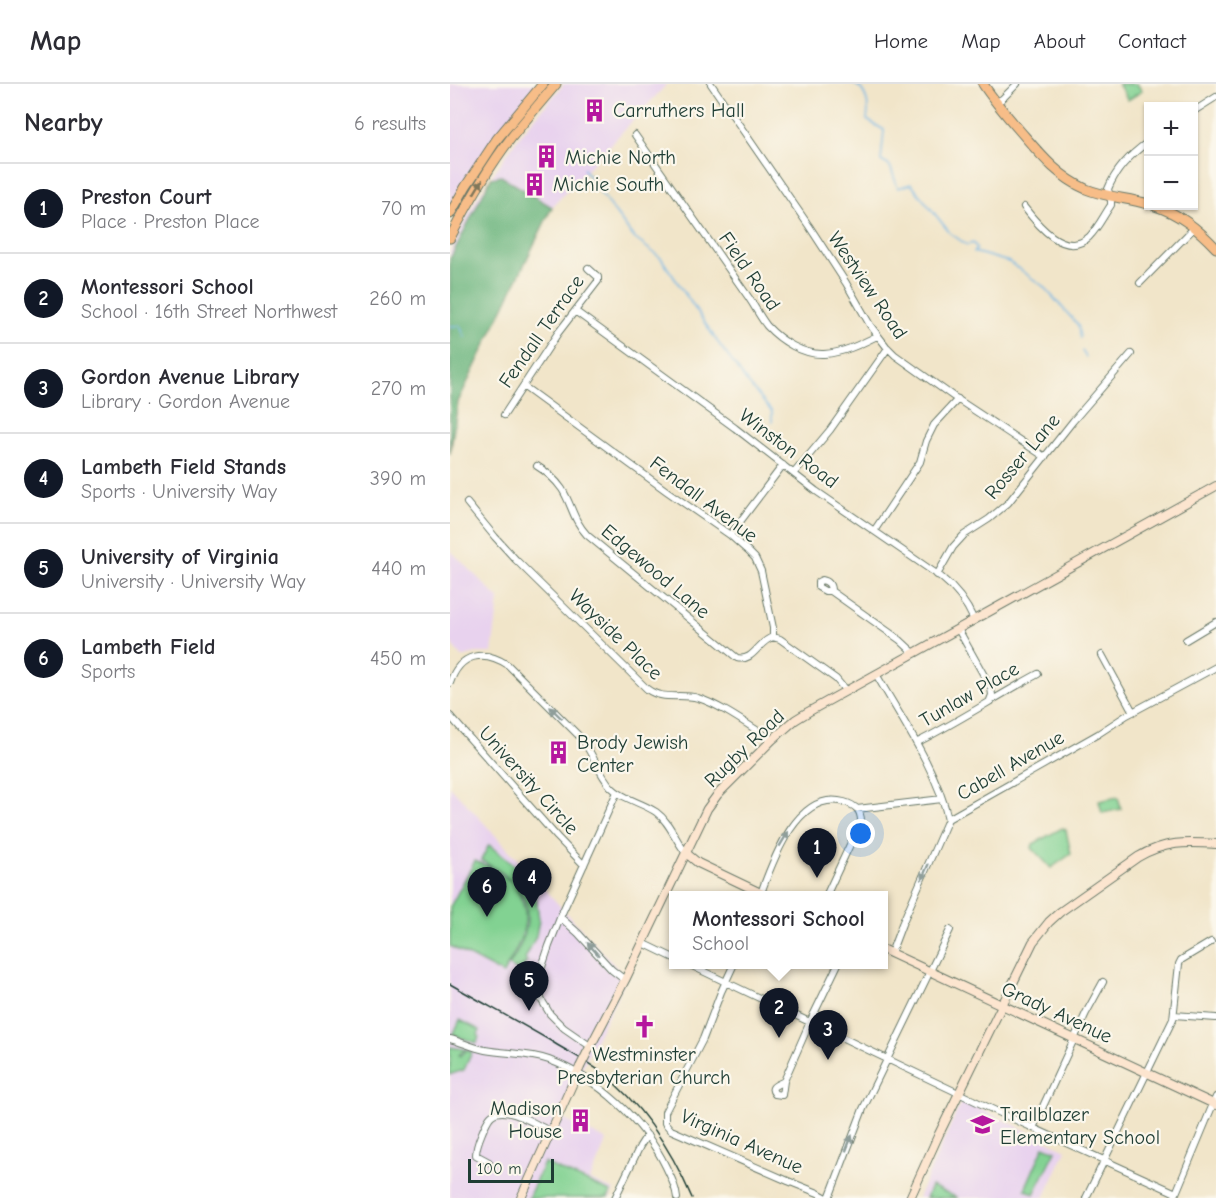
<!DOCTYPE html>
<meta charset="utf-8">
<style>
body{margin:0;font-family:"Comic Neue",sans-serif;background:#f7f7f7;color:#2b2b33}
.controls{position:absolute;right:18px;top:18px;display:grid;overflow:hidden;border-radius:0px;box-shadow:0 2px 4px #0004}
.controls button{width:54px;height:54px;display:grid;place-items:center;padding:0;border:0;border-bottom:2px solid #e1e1e2;background:#fff;color:#2b2b33;font:30px sans-serif}
.scale{position:absolute;left:18px;bottom:15px;width:86px;box-sizing:border-box;padding-left:6px;border:3px solid #1f3d34;border-top:0;font-size:16px;line-height:21px;white-space:nowrap;color:#1f3d34;-webkit-text-stroke:4px #fbf7ec;paint-order:stroke}
.you{position:absolute;left:411px;top:750px;width:21px;height:21px;margin:-15px;border:4px solid #fff;border-radius:50%;background:#1a73e8;box-shadow:0 0 0 9px #1a73e833}
.badge{display:grid;place-items:center;width:39px;height:39px;border-radius:50%;background:#111827;color:#fff;font-size:20px;font-weight:700}
.pin{position:absolute;translate:-50% -50px;filter:drop-shadow(0 2px 3px #0008)}
.pin::after{content:'';position:absolute;top:32px;width:21px;height:18px;background:inherit;clip-path:polygon(0 0,100% 0,50% 100%)}
.popup{position:absolute;left:219px;top:807px;width:219px;height:78px;box-sizing:border-box;display:grid;place-content:center;border-radius:0px;background:#fff;filter:drop-shadow(0 2px 4px #0005);font-size:20px;white-space:nowrap;color:#7c7c81}
.popup b{font-size:22px;color:#2b2b33}
.popup::after{content:'';position:absolute;left:50%;top:100%;margin-left:-12px;border:12px solid transparent;border-top-color:#fff}
.list{margin:0;padding:0;list-style:none}
h2{display:flex;justify-content:space-between;align-items:center;height:78px;margin:0;padding:0 24px;font-size:26px}
h2 small{font-size:20px;font-weight:400;color:#7c7c81}
.list li{display:grid;grid-template-columns:39px 1fr auto;gap:18px;align-items:center;box-sizing:border-box;height:90px;padding:0 24px;border-top:2px solid #e1e1e2}
.list b{display:block;font-size:22px;white-space:nowrap}
.list p{margin:0;font-size:20px;white-space:nowrap;color:#7c7c81}
.list em{font-size:20px;font-style:normal;color:#7c7c81}
.map{position:relative;flex:none;width:766px;height:1114px;overflow:hidden}
header{display:flex;align-items:center;gap:36px;box-sizing:border-box;height:84px;padding:0 30px;background:#fff;border-bottom:2px solid #e1e1e2}
header strong{font-size:28px}
nav{display:flex;gap:33px;margin-inline-start:auto;font-size:21px}
main{display:flex}
aside{flex:1;background:#fff}
.map>svg:first-child{display:block}
.built{fill:#e8d2ee}
.green{fill:#82d292;stroke:#508863;stroke-width:1.5}
.forest{fill:#69b47c;stroke:#447858;stroke-width:1.5}
.lines{fill:none;stroke-linecap:round;stroke-linejoin:round}
.stream{stroke:#70b5e6;stroke-width:1.5}
.street-casing{stroke:#687868;stroke-width:8}
.secondary-casing{stroke:#687868;stroke-width:10}
.primary-casing{stroke:#687868;stroke-width:11}
.street{stroke:#fff;stroke-width:6}
.secondary{stroke:#fce5cf;stroke-width:8}
.primary{stroke:#f7bd88;stroke-width:9}
.rail{stroke:#1f3d34;stroke-width:1.5}
.secondary-bridge-casing{stroke:#687868;stroke-width:10;stroke-linecap:butt}
.secondary-bridge{stroke:#fce5cf;stroke-width:8}
.oneway{fill:#80775a}
.oneway2{fill:#8f9e9a}
.labels{text-anchor:middle;stroke-width:4.5;stroke-linejoin:round;paint-order:stroke}
.poi-label{font-size:20px;fill:#1f3d34;stroke:#fbf7ec;text-anchor:start}
.street-label{font-size:20px;fill:#1f3d34;stroke:#fbf7ec}
</style>
<header>
<strong>Map</strong>
<nav><a>Home</a><a>Map</a><a>About</a><a>Contact</a></nav>
</header>
<main>
<aside>
<h2>Nearby<small>6 results</small></h2>
<ul class="list">
<li><span class="badge">1</span><div><b>Preston Court</b><p>Place · Preston Place</p></div><em>70 m</em></li>
<li><span class="badge">2</span><div><b>Montessori School</b><p>School · 16th Street Northwest</p></div><em>260 m</em></li>
<li><span class="badge">3</span><div><b>Gordon Avenue Library</b><p>Library · Gordon Avenue</p></div><em>270 m</em></li>
<li><span class="badge">4</span><div><b>Lambeth Field Stands</b><p>Sports · University Way</p></div><em>390 m</em></li>
<li><span class="badge">5</span><div><b>University of Virginia</b><p>University · University Way</p></div><em>440 m</em></li>
<li><span class="badge">6</span><div><b>Lambeth Field</b><p>Sports</p></div><em>450 m</em></li>
</ul>
</aside>
<div class="map">
<svg width="766" height="1114" viewBox="0 0 766 1114">
<rect width="100%" height="100%" fill="#fbf7ec"/>
<filter id="ink" filterUnits="userSpaceOnUse"><feTurbulence type="fractalNoise" baseFrequency=".0167" numOctaves="2"/><feDisplacementMap in="SourceGraphic" scale="12" xChannelSelector="R" yChannelSelector="G"/><feConvolveMatrix kernelMatrix="1 2 1 2 8 2 1 2 1" color-interpolation-filters="sRGB"/></filter>
<filter id="wash" filterUnits="userSpaceOnUse"><feTurbulence type="fractalNoise" baseFrequency=".008" numOctaves="4" result="noise"/><feDisplacementMap in="SourceGraphic" scale="24" xChannelSelector="R" yChannelSelector="G"/><feGaussianBlur stdDeviation="1.35" result="paint"/><feColorMatrix in="noise" values="0 0 0 0 0 0 0 0 0 0 0 0 0 0 0 0 0 1.4 0 .05"/><feComposite in="paint" operator="in"/></filter>
<g filter="url(#wash)">
<rect width="100%" height="100%" fill="#f1e5c9"/>
<path class="built" d="M0,0H93L47,55L0,132Z
M114,0H217L102,123L0,296V299V168L12,142L27,114L48,83L71,50Z
M0,466L49,515L42,569H26L11,573L0,557Z
M0,702L176,894L108,1033L157,1056L140,1096L164,1106L160,1114H0Z
M512,1016L616,1066L594,1114H468Z"/>
<path class="green" d="M668,0H687L692,7L678,16Z
M668,713L671,725L652,729L649,717Z
M612,744L616,746L621,770L601,784L582,764L583,760Z
M39,761L70,786L79,798L86,811L89,836L86,852L75,875L77,877L70,888L59,882C75,856 87,829 66,802C68,809 74,819 75,828C77,850 63,871 53,890L0,862V823L25,777L37,782L62,798L54,790L31,776Z
M10,936L30,946L28,951L29,952L27,959L3,951Z
M0,963L15,965L9,971L10,972L14,969L16,966L22,968L14,986L2,990H0Z
M594,1062L606,1067L584,1110L575,1105Z
M94,1079L161,1108L158,1114H78Z
M481,1102L508,1114H476Z"/>
<path class="forest" d="M51,92L102,123L8,318L0,370V175L41,94Z"/>
<g class="lines">
<path class="stream" d="M404,0C418,7 419,23 417,36L434,46L431,77L440,82L448,104L461,100L500,149L517,161L523,159L527,164L524,168L559,178L593,202L628,241L630,254
M133,84L157,118L184,154L211,174L269,260L297,298L322,328V338
M0,242H10L15,253
M632,267L636,273"/>
</g>
</g>
<g filter="url(#ink)">
<g class="lines">
<defs>
<path id="street" d="M261,0L359,142L396,199L420,241L436,262L445,271L504,313L595,373
M546,18L552,15L567,0
M744,27L766,13
M185,51L299,214C305,223 310,233 317,242C331,257 353,271 374,270C393,269 411,260 427,252
M574,123C587,140 615,175 639,153C648,144 654,131 661,121V117L658,105C666,85 681,70 698,58
M690,199L745,143
M125,227L285,344L366,407L491,493C506,505 516,518 524,536
M73,302L218,408L280,451L298,467L305,474L311,487L323,544V553
M54,331L108,249L148,197V193L138,184
M87,382C97,388 105,395 112,405C122,421 123,436 137,451L287,574C304,578 308,557 323,553
M344,389L380,346L438,264
M17,419L45,453L66,476L197,605C213,617 230,609 248,614C271,621 301,643 322,656
M424,447L470,378L476,357L484,341L508,315
M280,451L333,381
M487,491L503,463L514,451L539,435L558,419L623,337L681,270
M372,496C378,497 381,501 381,507H375L368,503V498Z
M381,507L450,556L464,569
M508,545L541,604L542,611L540,616
M323,553L330,555L386,595L396,607
M736,556L766,538
M652,571L683,628
M426,590C451,634 487,686 498,735
M0,599C10,569 34,565 58,581L132,655C143,670 149,690 161,703C174,716 191,718 206,728C220,738 225,756 236,769
M0,632L107,753L134,781
M466,659C508,638 547,612 588,590
M407,725L492,715
M311,809C323,776 348,705 394,718C405,721 411,726 411,737L376,812
M110,833L128,849L162,886L175,896
M193,859L224,874
M441,869L452,840L498,735L648,650L677,631L766,583
M238,880L546,1027L726,1109
M284,880L271,908L253,955L215,1028V1039L221,1046L338,1097L368,1109L377,1114
M724,931L766,934
M0,955C12,958 23,964 35,966C57,970 79,969 99,976C148,994 194,1037 216,1083C221,1093 226,1103 227,1114
M140,962L114,944L100,930L91,915L89,892L99,862L112,829L167,708
M334,997C328,1001 318,1002 325,1010L332,1011L334,997L360,938L388,880
M583,1044L636,929L653,898
M39,1078L26,1071C26,1061 30,1054 34,1044C36,1040 38,1035 41,1032C54,1019 87,1041 101,1048
M165,1114L190,1062L197,1051
M379,1114L413,1025L500,846
M636,1114L723,935L729,880L731,876L761,858
M724,1114L766,1013"/>
<path id="secondary" d="M236,769L248,779L317,812
M434,866L766,1021
M137,969L175,896L257,725L268,710L322,656L345,636L358,628L766,402
M71,1114L130,983
M460,1114L489,1050L583,858L599,838L610,828L688,773C715,757 736,758 766,760"/>
<path id="primary" d="M533,0C544,17 557,32 570,47C590,70 607,92 636,105C655,113 678,114 698,120
M705,122C730,130 748,145 766,164
M0,130L16,102L47,55L93,0
M0,154C18,119 37,85 61,54C76,35 91,18 106,0"/>
</defs>
<use href="#street" class="street-casing"/>
<use href="#secondary" class="secondary-casing"/>
<use href="#primary" class="primary-casing"/>
<use href="#street" class="street"/>
<use href="#secondary" class="secondary"/>
<use href="#primary" class="primary"/>
<path class="rail" d="M0,900C35,920 70,939 104,959C120,969 137,977 151,988C193,1021 221,1065 242,1114"/>
<defs>
<path id="secondary-bridge" d="M130,983L137,969"/>
</defs>
<use href="#secondary-bridge" class="secondary-bridge-casing"/>
<use href="#secondary-bridge" class="secondary-bridge"/>
</g>
<defs><path id="oneway-solid" d="M-6-.8H1V-3.2L6.5 0L1 3.2V.8H-6Z" transform="scale(1.5)"/></defs>
<use class="oneway" href="#oneway-solid" transform="translate(28 103) rotate(-59)"/>
<g class="oneway2">
<use href="#oneway-solid" transform="translate(106 629) rotate(-136)"/>
<use href="#oneway-solid" transform="translate(334 755) rotate(-59)"/>
<use href="#oneway-solid" transform="translate(475 788) rotate(114)"/>
<use href="#oneway-solid" transform="translate(143 865) rotate(-132)"/>
<use href="#oneway-solid" transform="translate(399 1059) rotate(-69)"/>
</g>
</g>
<defs>
<symbol id="building-bare" viewBox="-9 -9 18 18"><path d="M-4-6H4V6H1V3H-1V6H-4ZM-2.5-4.3h1.7v1.8h-1.7ZM.8-4.3h1.7v1.8H.8ZM-2.5-1h1.7V.8h-1.7ZM.8-1h1.7V.8H.8Z" fill="#b5179e" stroke="#fbf7ec" stroke-width="2.5" paint-order="stroke"/></symbol>
<symbol id="church-bare" viewBox="-9 -9 18 18"><path d="M-1.2-6h2.4v3.5h3.3v2.4h-3.3V6h-2.4V-.1h-3.3v-2.4h3.3Z" fill="#b5179e" stroke="#fbf7ec" stroke-width="2.5" paint-order="stroke"/></symbol>
<symbol id="school-bare" viewBox="-9 -9 18 18"><path d="M0-5L7-2L0 1L-7-2ZM-4 1L0 2.5L4 1V4Q0 6-4 4Z" fill="#b5179e" stroke="#fbf7ec" stroke-width="2.5" paint-order="stroke"/></symbol>
</defs>
<g fill-rule="evenodd">
<use href="#building-bare" x="128" y="10" width="33" height="33"/>
<use href="#building-bare" x="80" y="56" width="33" height="33"/>
<use href="#building-bare" x="68" y="84" width="33" height="33"/>
<use href="#building-bare" x="92" y="652" width="33" height="33"/>
<use href="#church-bare" x="178" y="926" width="33" height="33"/>
<use href="#building-bare" x="114" y="1020" width="33" height="33"/>
<use href="#school-bare" x="516" y="1024" width="33" height="33"/>
</g>
<g class="labels">
<g class="poi-label">
<text x="163" y="33">Carruthers Hall</text>
<text x="115" y="80">Michie North</text>
<text x="103" y="107">Michie South</text>
<text x="127" y="665">Brody Jewish<tspan x="127" dy="23">Center</tspan></text>
<text x="194" y="977" text-anchor="middle">Westminster<tspan x="194" dy="23">Presbyterian Church</tspan></text>
<text x="112" y="1031" text-anchor="end">Madison<tspan x="112" dy="23">House</tspan></text>
<text x="550" y="1037">Trailblazer<tspan x="550" dy="23">Elementary School</tspan></text>
</g>
<g class="street-label">
<text transform="translate(300 187) rotate(55)" y="7">Field Road</text>
<text transform="translate(418 201) rotate(56)" y="7">Westview Road</text>
<text transform="translate(91 247) rotate(-55)" y="7">Fendall Terrace</text>
<text transform="translate(339 364) rotate(37)" y="7">Winston Road</text>
<text transform="translate(572 372) rotate(-50)" y="7">Rosser Lane</text>
<text transform="translate(254 415) rotate(37)" y="7">Fendall Avenue</text>
<text transform="translate(206 487) rotate(40)" y="7">Edgewood Lane</text>
<text transform="translate(166 550) rotate(44)" y="7">Wayside Place</text>
<text transform="translate(519 610) rotate(-30)" y="7">Tunlaw Place</text>
<text transform="translate(294 664) rotate(-44)" y="7">Rugby Road</text>
<text transform="translate(560 681) rotate(-30)" y="7">Cabell Avenue</text>
<text transform="translate(79 696) rotate(48)" y="7">University Circle</text>
<text transform="translate(607 928) rotate(25)" y="7">Grady Avenue</text>
<text transform="translate(292 1057) rotate(24)" y="7">Virginia Avenue</text>
</g>
</g>
</svg>
<div class="controls">
<button>+</button>
<button>−</button>
</div>
<div class="scale">100 m</div>
<div class="you"></div>
<div class="pin badge" style="left:367px;top:794px">1</div>
<div class="pin badge" style="left:329px;top:954px">2</div>
<div class="popup"><b>Montessori School</b>School</div>
<div class="pin badge" style="left:378px;top:976px">3</div>
<div class="pin badge" style="left:82px;top:824px">4</div>
<div class="pin badge" style="left:79px;top:927px">5</div>
<div class="pin badge" style="left:37px;top:833px">6</div>
</div>
</main>
